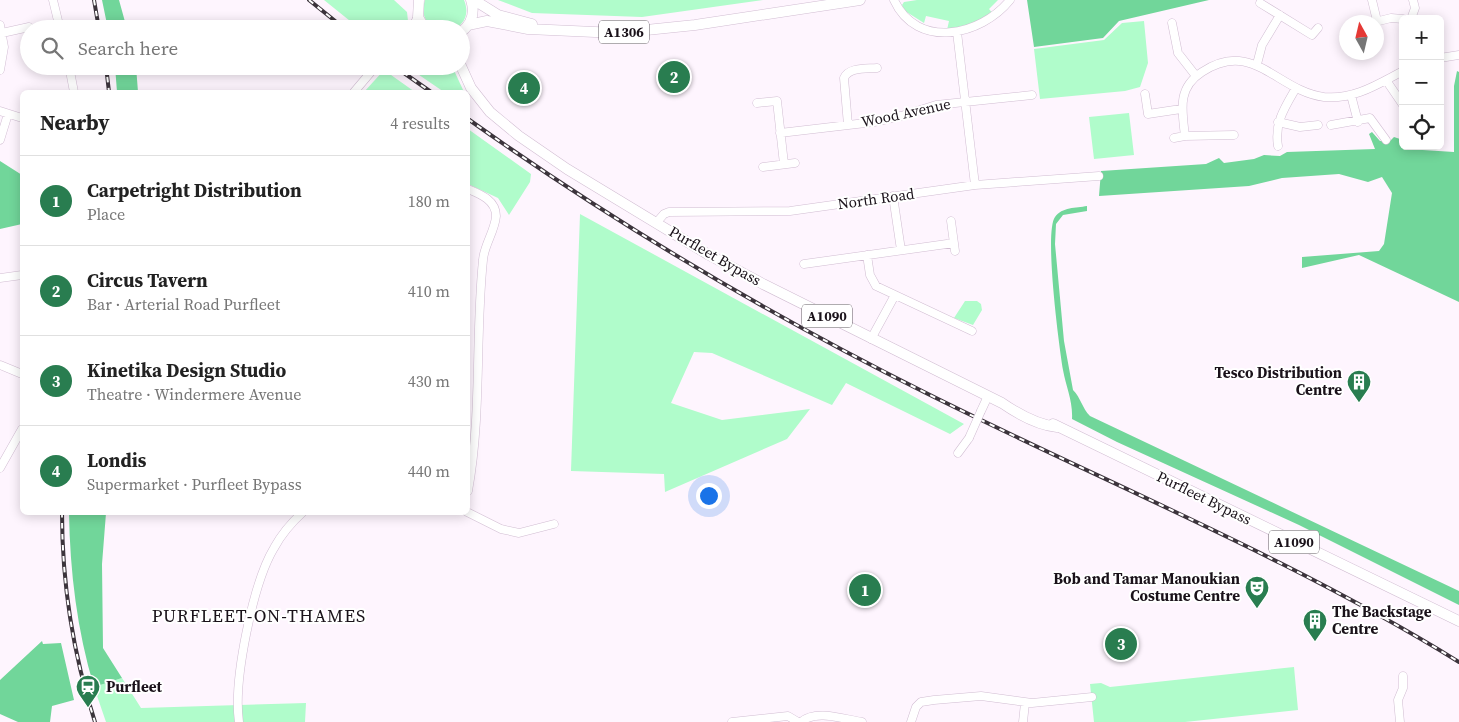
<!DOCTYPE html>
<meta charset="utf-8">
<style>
body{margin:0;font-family:"Source Serif 4",serif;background:#f2f2f2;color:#222}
.controls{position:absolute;right:15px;top:15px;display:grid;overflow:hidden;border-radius:8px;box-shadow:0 2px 12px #0003}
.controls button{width:45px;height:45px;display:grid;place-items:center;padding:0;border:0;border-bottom:1px solid #e0e0e0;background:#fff;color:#222;font:25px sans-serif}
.compass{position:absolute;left:1339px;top:15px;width:45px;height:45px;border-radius:50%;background:#fff;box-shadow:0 2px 12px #0003;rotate:352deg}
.you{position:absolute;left:708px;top:495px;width:18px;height:18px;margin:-12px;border:4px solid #fff;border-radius:50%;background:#1a73e8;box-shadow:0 0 0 8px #1a73e833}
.badge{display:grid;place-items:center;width:32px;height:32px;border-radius:50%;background:#297d50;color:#fff;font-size:16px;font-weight:700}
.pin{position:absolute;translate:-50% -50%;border:2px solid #fff;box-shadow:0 1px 5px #0006}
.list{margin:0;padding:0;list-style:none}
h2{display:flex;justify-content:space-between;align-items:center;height:65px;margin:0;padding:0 20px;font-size:21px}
h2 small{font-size:16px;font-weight:400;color:#767676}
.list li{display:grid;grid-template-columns:32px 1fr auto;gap:15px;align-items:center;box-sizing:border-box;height:90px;padding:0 20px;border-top:1px solid #e0e0e0}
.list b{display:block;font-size:19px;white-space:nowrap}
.list p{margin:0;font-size:16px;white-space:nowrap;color:#767676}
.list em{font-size:16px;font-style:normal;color:#767676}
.icon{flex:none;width:28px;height:28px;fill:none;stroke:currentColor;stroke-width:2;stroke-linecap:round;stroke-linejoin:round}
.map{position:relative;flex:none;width:1459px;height:722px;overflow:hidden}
.search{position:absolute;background:#fff;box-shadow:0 2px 12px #0003;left:20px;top:20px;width:450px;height:55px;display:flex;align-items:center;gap:12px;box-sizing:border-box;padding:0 18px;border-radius:28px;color:#767676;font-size:19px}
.panel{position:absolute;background:#fff;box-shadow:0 2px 12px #0003;left:20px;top:90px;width:450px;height:425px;border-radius:8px}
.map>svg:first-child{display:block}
.green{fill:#b0fccb}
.forest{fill:#71d69a}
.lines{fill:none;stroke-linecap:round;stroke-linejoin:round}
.minor-casing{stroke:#d1bdd2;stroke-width:9}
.major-casing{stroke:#d1bdd2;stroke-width:11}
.minor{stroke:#fff;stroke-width:8}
.major{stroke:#fff;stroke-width:10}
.rail-casing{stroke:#3c343c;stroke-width:4}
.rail{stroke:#fff;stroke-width:2;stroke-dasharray:5.5;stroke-linecap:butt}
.minor-bridge-casing{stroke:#d1bdd2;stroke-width:9;stroke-linecap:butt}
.minor-bridge{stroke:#fff;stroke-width:8}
.labels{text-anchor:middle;stroke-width:4;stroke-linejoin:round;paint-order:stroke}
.shield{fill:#fff;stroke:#5f595f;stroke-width:1}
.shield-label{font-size:14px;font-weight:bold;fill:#1a121a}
.street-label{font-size:15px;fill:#1a121a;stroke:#fff}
.poi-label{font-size:15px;font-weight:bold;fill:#1a121a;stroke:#fff;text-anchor:end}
.quarter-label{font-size:18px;letter-spacing:1px;fill:#1a121a;stroke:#fff}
</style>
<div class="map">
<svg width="1459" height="722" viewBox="0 0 1459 722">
<rect width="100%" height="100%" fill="#fef5fe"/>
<path class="green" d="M324,0H394L407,12L408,21L400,29H360Z
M425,0H464C469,12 466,22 455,29H434C424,21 421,12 425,0Z
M498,0H763L642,17L532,13Z
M917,0H998L989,9L994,15L984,22L947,30L949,21L926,16L924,23L905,11L902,5L904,2Z
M1144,21L1148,63L1140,87L1125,91L1040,99L1034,49L1104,40L1122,23Z
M406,66H452L464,92H444Z
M384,70L415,92H364Z
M1129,113L1134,155L1094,159L1089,117Z
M468,129L531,174L530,182L509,215L498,198L468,184Z
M580,214L964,424L950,434L846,383L832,405L712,353L694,352L671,403L722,420L810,409L787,439L665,492L664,474L571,471Z
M965,301H977L981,304L982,310L973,325L954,318Z
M1294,667L1298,710L1185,722H1094L1090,684L1101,683L1110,687Z
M122,678L141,708L306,703L305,722H106L94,687Z"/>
<path class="forest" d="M102,0H119L127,29H108Z
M1027,0H1209L1119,21L1103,38L1034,47Z
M115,66H136L138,92H117Z
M1457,71L1459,72V302L1359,255L1302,268V257L1379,251L1384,244L1392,193L1382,177L1368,182L1339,174L1282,178L1249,186L1099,196L1101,171L1206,164L1219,158L1224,163L1254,159L1264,155L1280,156L1287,152L1375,149L1369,134L1372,132L1380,141H1390L1394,137L1403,140V146H1406L1407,149L1454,152V86Z
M0,161L22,175V224L0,229Z
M1087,206V211L1063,215L1056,224L1055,244L1064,341L1073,390C1081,398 1082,408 1090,416L1459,591V605L1299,525L1117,442L1072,419C1073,401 1066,387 1063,370C1059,346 1044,232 1055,217C1062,207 1076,208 1087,206Z
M69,513H106L102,564L103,648L122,678L94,687C77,630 70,572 69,513Z
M42,641L43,644L61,643L74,700L52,706L50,722H18L0,714V680Z"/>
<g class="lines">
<defs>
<path id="minor" d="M53,0L60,29
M894,0C917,50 981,36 1010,0
M1372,0L1377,21
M1260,3L1312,35L1318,28
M1411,19L1415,8L1413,0
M1375,22L1391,18L1403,19
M1172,23L1178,53L1196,76
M0,25L4,47L0,70
M411,29L418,17
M957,32L975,185
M2,33L29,27
M1344,36L1346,35
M1440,58L1459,55
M1257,64L1262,45L1280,15
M69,66L74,92
M1386,80L1403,105
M354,92L376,66
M1145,94L1148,114L1181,109
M1351,95L1358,122
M757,103L777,101L784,164
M0,111L22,118
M1278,122L1300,127L1318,125
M848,125L844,78C849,67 866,69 877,68
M1331,125L1370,118L1386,140
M780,133L874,122L901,116L936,105L1032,95
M1234,135L1185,136C1182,110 1177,88 1202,72C1253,38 1277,91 1324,97C1354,100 1378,84 1403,71
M1174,138L1185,136
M0,140L8,114
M1278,146C1274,123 1285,107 1296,88
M763,167L795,163
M468,189C480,194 496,200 496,216C495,231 484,245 483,260C475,337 482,414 468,491
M893,196L901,250
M951,221L955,251
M657,222L664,214L669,212L790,211L975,185L1099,176
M867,255L870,275L876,286L972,331
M804,264L954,243
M0,278L22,275
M871,339L895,295
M0,365L22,374
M981,411L988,396
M958,453L969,438
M0,468L22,429
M467,512L501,529L519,533L554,524
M239,722C233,681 253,583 274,548C281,535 292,522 303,512
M732,722L788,716L798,722
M801,722C816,709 843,719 862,722
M911,722L916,707L921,702L934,700L981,696L1032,703L1092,697
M1023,722L1025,703
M1400,722L1398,700L1403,688V676"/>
<path id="major" d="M419,0L418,17L425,29
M474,0L498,15L532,24
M468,25L487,21L528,29L617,33L695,25L860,0
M461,32C472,24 475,12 471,0
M461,66L471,88L490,112L519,136L567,169L709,255L763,284L1002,403C1018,414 1038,425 1057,427
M1053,424L1459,621"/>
</defs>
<use href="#minor" class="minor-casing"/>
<use href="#major" class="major-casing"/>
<use href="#minor" class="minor"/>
<use href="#major" class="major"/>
<defs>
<path id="rail" d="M94,0L99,29
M309,0L345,29
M106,66L109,92
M394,66L431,92
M468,119C613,222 766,313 926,393C1104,482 1289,557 1459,662
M62,512C62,584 73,654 95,722"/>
</defs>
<use href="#rail" class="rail-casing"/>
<use href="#rail" class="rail"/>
<defs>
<path id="minor-bridge" d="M969,438L981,411"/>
</defs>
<use href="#minor-bridge" class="minor-bridge-casing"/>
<use href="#minor-bridge" class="minor-bridge"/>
</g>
<defs>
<symbol id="building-pin" viewBox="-11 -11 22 30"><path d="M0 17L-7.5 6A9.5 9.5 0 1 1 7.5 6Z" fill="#297d50" stroke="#fff"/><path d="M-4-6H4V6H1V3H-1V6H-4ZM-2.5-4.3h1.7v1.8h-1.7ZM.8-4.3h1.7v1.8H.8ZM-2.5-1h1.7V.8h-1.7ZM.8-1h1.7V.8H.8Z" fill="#fff"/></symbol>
<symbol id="theatre-pin" viewBox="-11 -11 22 30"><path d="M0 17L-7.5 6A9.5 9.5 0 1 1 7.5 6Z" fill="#297d50" stroke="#fff"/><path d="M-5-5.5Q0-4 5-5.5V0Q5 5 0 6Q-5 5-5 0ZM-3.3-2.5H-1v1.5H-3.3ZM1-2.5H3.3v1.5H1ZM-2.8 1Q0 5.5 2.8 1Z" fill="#fff"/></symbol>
<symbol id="station-pin" viewBox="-11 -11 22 30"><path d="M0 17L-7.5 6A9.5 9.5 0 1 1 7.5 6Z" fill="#297d50" stroke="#fff"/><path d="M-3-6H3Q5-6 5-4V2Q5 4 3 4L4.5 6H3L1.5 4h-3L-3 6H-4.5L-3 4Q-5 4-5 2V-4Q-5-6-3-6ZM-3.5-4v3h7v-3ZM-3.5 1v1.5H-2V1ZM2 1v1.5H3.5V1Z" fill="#fff"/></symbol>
</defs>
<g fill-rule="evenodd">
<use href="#building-pin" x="1345" y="368" width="28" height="38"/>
<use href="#theatre-pin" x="1243" y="574" width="28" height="38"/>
<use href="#building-pin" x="1301" y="607" width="28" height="38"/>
<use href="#station-pin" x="74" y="673" width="28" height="38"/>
</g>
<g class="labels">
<g class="shield">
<rect x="599" y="20.5" width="50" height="23" rx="4"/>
<rect x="802" y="304.5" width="50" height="23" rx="4"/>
<rect x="1269" y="530.5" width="50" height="23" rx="4"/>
</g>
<g class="shield-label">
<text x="624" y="37">A1306</text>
<text x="827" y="321">A1090</text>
<text x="1294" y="547">A1090</text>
</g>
<g class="street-label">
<text transform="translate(906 113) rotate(-12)" y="5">Wood Avenue</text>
<text transform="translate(876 199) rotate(-8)" y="5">North Road</text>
<text transform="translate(715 256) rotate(30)" y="5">Purfleet Bypass</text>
<text transform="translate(1204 498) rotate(26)" y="5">Purfleet Bypass</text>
</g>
<g class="poi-label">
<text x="1342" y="378">Tesco Distribution<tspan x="1342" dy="17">Centre</tspan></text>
<text x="1240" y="584">Bob and Tamar Manoukian<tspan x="1240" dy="17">Costume Centre</tspan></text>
<text x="1332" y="617" text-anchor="start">The Backstage<tspan x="1332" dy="17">Centre</tspan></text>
<text x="106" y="692" text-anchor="start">Purfleet</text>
</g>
<g class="quarter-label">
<text x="259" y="622">PURFLEET-ON-THAMES</text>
</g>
</g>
</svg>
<div class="controls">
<button>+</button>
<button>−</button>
<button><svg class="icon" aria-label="locate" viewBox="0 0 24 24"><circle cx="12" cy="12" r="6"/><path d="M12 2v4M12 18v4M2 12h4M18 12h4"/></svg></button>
</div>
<svg class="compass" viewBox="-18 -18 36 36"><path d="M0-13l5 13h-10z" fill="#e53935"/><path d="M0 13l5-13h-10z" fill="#767676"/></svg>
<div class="you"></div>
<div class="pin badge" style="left:865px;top:590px">1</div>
<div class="pin badge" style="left:674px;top:77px">2</div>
<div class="pin badge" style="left:1121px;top:644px">3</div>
<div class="pin badge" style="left:524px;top:88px">4</div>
<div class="search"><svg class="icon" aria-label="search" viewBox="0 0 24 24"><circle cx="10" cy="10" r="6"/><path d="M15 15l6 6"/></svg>Search here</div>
<section class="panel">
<h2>Nearby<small>4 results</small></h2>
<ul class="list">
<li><span class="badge">1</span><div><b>Carpetright Distribution</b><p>Place</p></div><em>180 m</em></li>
<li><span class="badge">2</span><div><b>Circus Tavern</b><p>Bar · Arterial Road Purfleet</p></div><em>410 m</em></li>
<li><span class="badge">3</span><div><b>Kinetika Design Studio</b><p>Theatre · Windermere Avenue</p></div><em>430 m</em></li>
<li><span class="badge">4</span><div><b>Londis</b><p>Supermarket · Purfleet Bypass</p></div><em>440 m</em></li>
</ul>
</section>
</div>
